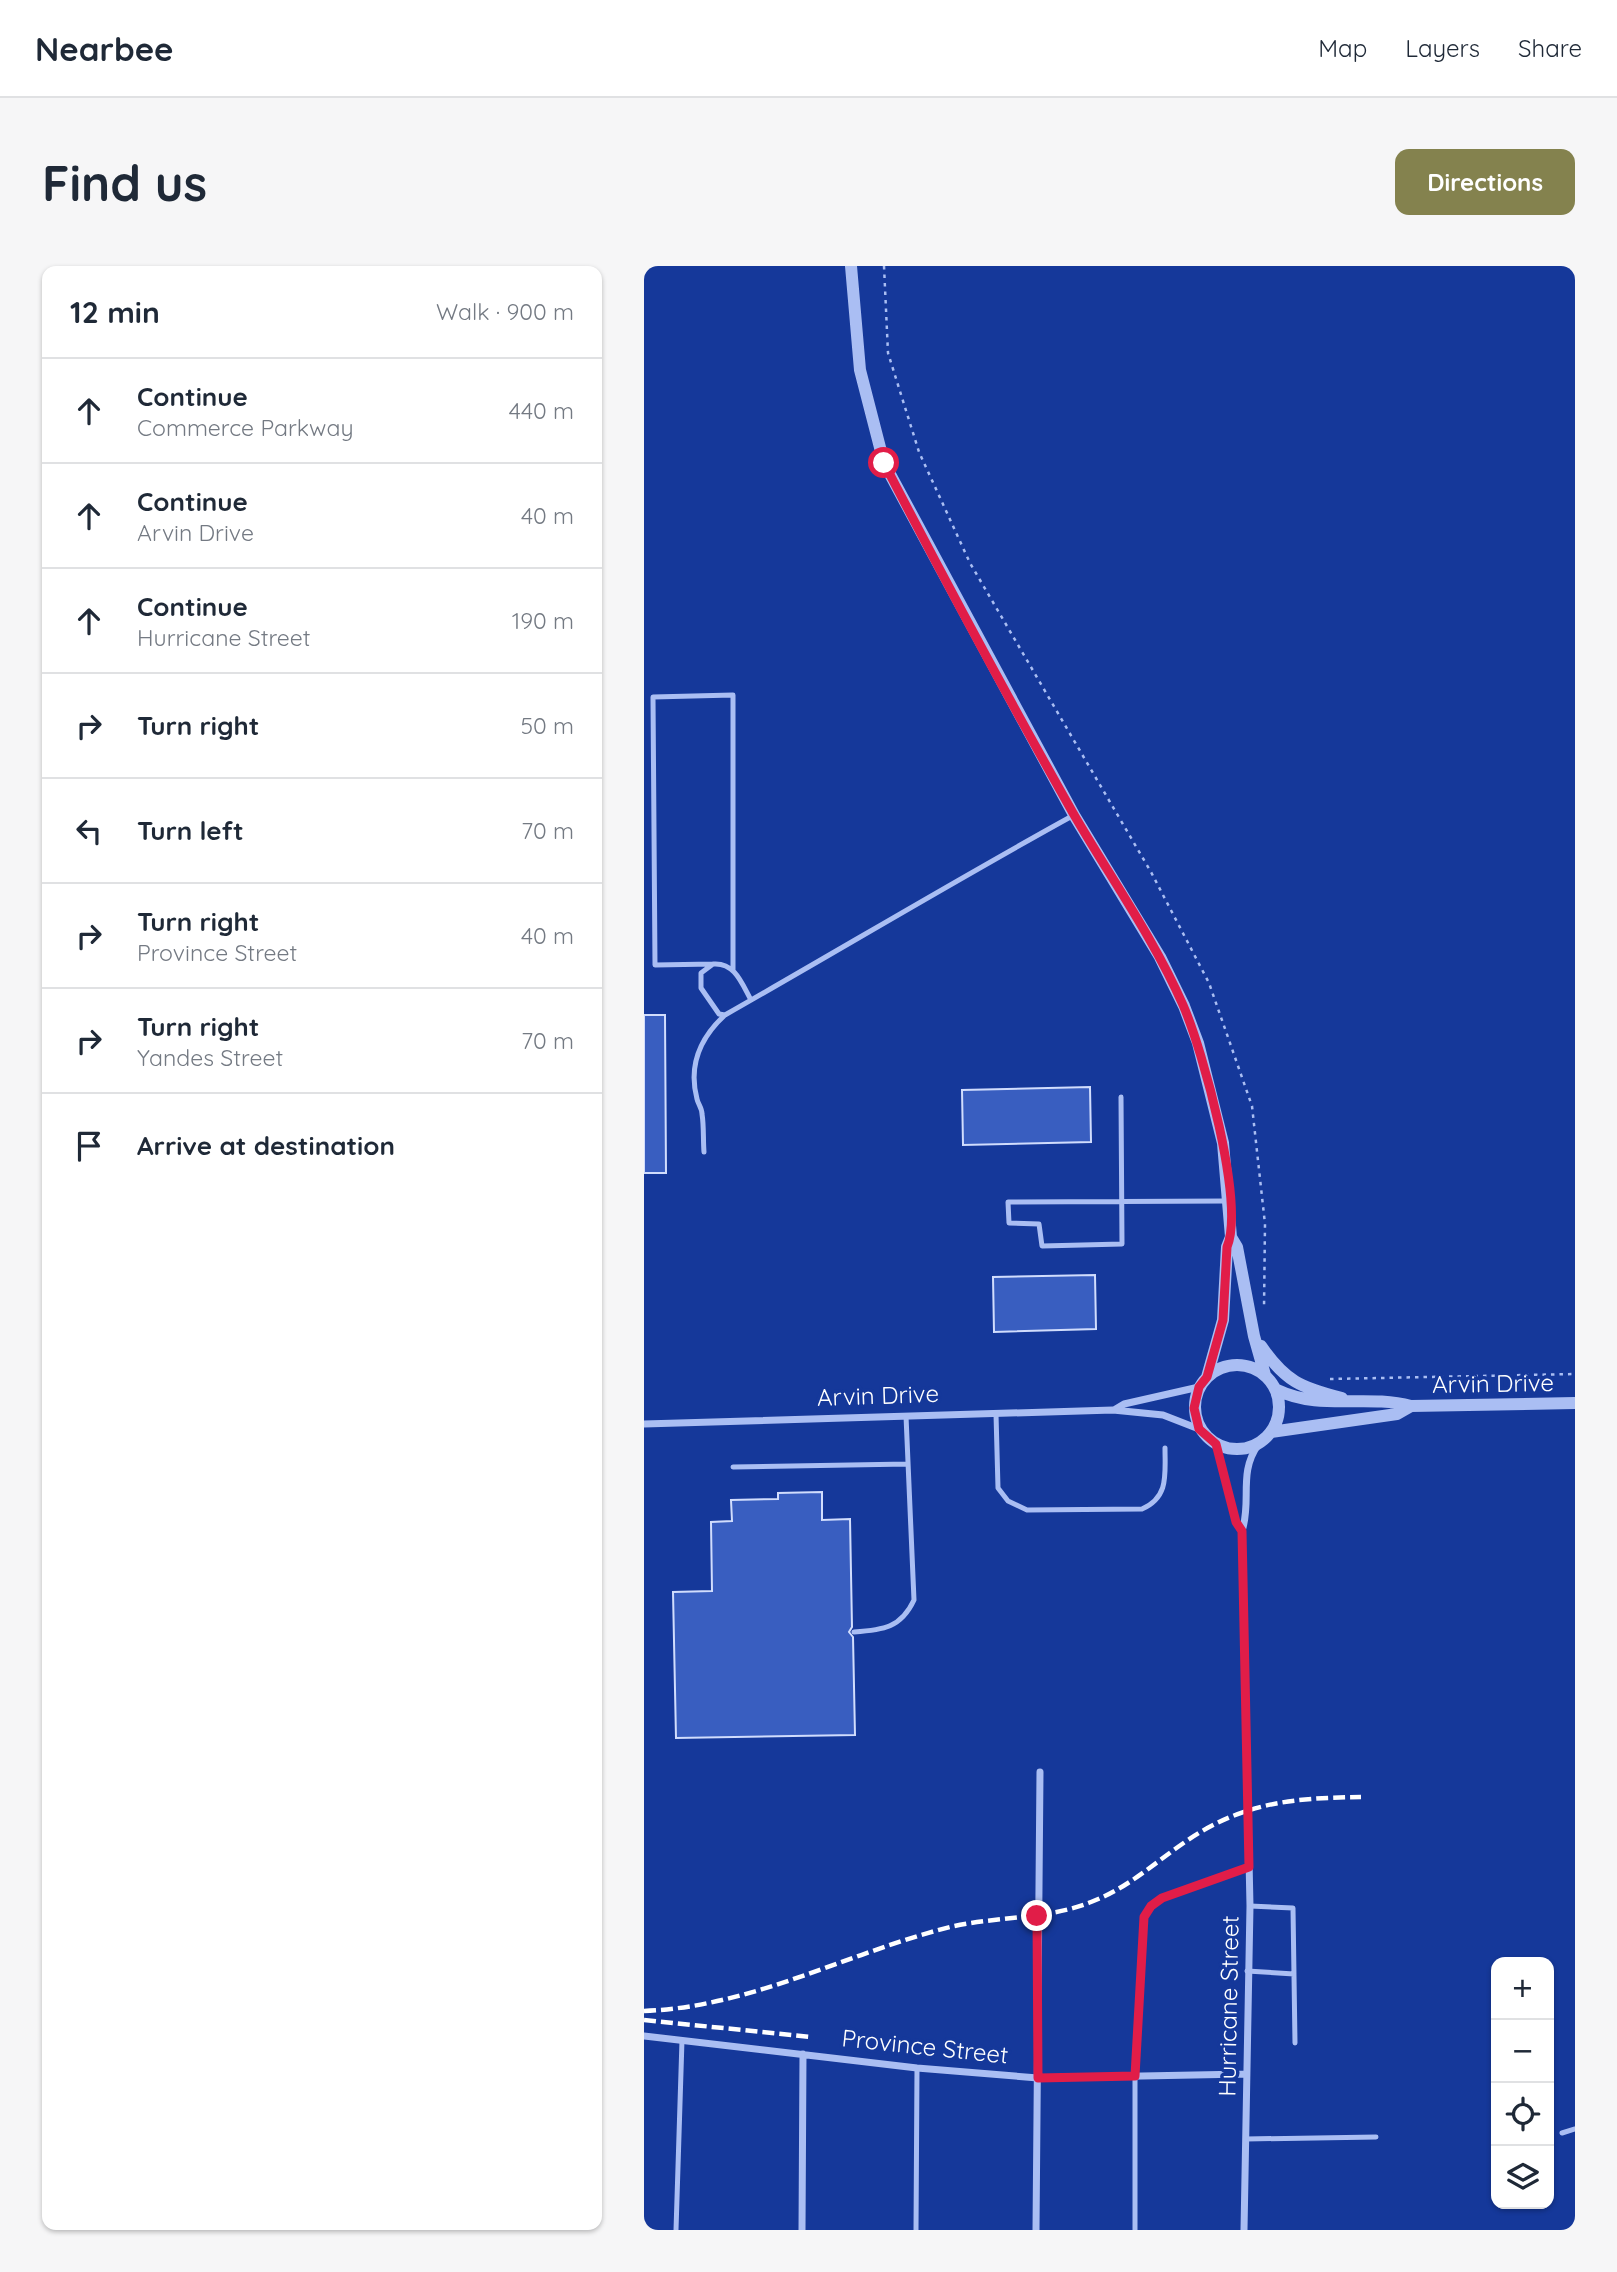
<!DOCTYPE html>
<meta charset="utf-8">
<style>
body{margin:0;font-family:Quicksand,sans-serif;background:#f6f6f7;color:#1f2937}
.controls{position:absolute;right:21px;bottom:21px;display:grid;overflow:hidden;border-radius:14px;box-shadow:0 2px 5px #0004}
.controls button{width:63px;height:63px;display:grid;place-items:center;padding:0;border:0;border-bottom:2px solid #e0e1e3;background:#fff;color:#1f2937;font:35px sans-serif}
.stop{position:absolute;width:21px;height:21px;margin:-16px;border:5px solid #e11d48;border-radius:50%;background:#fff}
.stop.end{background:#e11d48;border-color:#fff;box-shadow:0 2px 7px #0008}
.list{margin:0;padding:0;list-style:none}
h2{display:flex;justify-content:space-between;align-items:center;height:91px;margin:0;padding:0 28px;font-size:30px}
h2 small{font-size:23px;font-weight:400;color:#747a83}
.list li{display:grid;grid-template-columns:46px 1fr auto;gap:21px;align-items:center;box-sizing:border-box;height:105px;padding:0 28px;border-top:2px solid #e0e1e3}
.list b{display:block;font-size:26px;white-space:nowrap}
.list p{margin:0;font-size:23px;white-space:nowrap;color:#747a83}
.list em{font-size:23px;font-style:normal;color:#747a83}
.icon{flex:none;width:38px;height:38px;fill:none;stroke:currentColor;stroke-width:2;stroke-linecap:round;stroke-linejoin:round}
.map{position:relative;flex:none;width:931px;height:1964px;overflow:hidden;border-radius:14px}
header{display:flex;align-items:center;gap:42px;box-sizing:border-box;height:98px;padding:0 35px;background:#fff;border-bottom:2px solid #e0e1e3}
header strong{font-size:33px}
nav{display:flex;gap:38px;margin-inline-start:auto;font-size:24px}
.intro{display:flex;align-items:center;justify-content:space-between;box-sizing:border-box;height:168px;padding:0 42px}
h1{margin:0;font-size:49px}
.button{padding:18px 32px;border-radius:14px;background:#84824e;color:#fff;font-size:24px;font-weight:700}
main{display:flex;gap:42px;padding:0 42px}
aside{flex:1;background:#fff;border-radius:14px;box-shadow:0 2px 5px #0004}
.map>svg:first-child{display:block}
.building{fill:#395ec0;stroke:#d1ddfd;stroke-width:2}
.lines{fill:none;stroke-linecap:round;stroke-linejoin:round}
.path{stroke:#aabef3;stroke-width:2.5;stroke-dasharray:3.5 5;stroke-linecap:butt}
.service{stroke:#aabef3;stroke-width:5}
.minor{stroke:#aabef3;stroke-width:7}
.tertiary{stroke:#aabef3;stroke-width:12}
.rail{stroke:#fff;stroke-width:4.5;stroke-dasharray:12 5;stroke-linecap:butt}
.route{stroke:#e11d48;stroke-width:9}
.labels{text-anchor:middle;stroke-width:7;stroke-linejoin:round;paint-order:stroke}
.street-label{font-size:24px;fill:#fff;stroke:#15389a}
</style>
<header>
<strong>Nearbee</strong>
<nav><a>Map</a><a>Layers</a><a>Share</a></nav>
</header>
<div class="intro"><h1>Find us</h1><a class="button">Directions</a></div>
<main>
<aside>
<h2>12 min<small>Walk · 900 m</small></h2>
<ul class="list">
<li><svg class="icon" aria-label="ahead" viewBox="0 0 24 24"><path d="M12 20V5M6 11l6-6 6 6"/></svg><div><b>Continue</b><p>Commerce Parkway</p></div><em>440 m</em></li>
<li><svg class="icon" aria-label="ahead" viewBox="0 0 24 24"><path d="M12 20V5M6 11l6-6 6 6"/></svg><div><b>Continue</b><p>Arvin Drive</p></div><em>40 m</em></li>
<li><svg class="icon" aria-label="ahead" viewBox="0 0 24 24"><path d="M12 20V5M6 11l6-6 6 6"/></svg><div><b>Continue</b><p>Hurricane Street</p></div><em>190 m</em></li>
<li><svg class="icon" aria-label="right" viewBox="0 0 24 24"><path d="M7 20v-9h11M14 6l5 5-5 5"/></svg><div><b>Turn right</b></div><em>50 m</em></li>
<li><svg class="icon" aria-label="left" viewBox="0 0 24 24"><path d="M17 20v-9H6M10 6l-5 5 5 5"/></svg><div><b>Turn left</b></div><em>70 m</em></li>
<li><svg class="icon" aria-label="right" viewBox="0 0 24 24"><path d="M7 20v-9h11M14 6l5 5-5 5"/></svg><div><b>Turn right</b><p>Province Street</p></div><em>40 m</em></li>
<li><svg class="icon" aria-label="right" viewBox="0 0 24 24"><path d="M7 20v-9h11M14 6l5 5-5 5"/></svg><div><b>Turn right</b><p>Yandes Street</p></div><em>70 m</em></li>
<li><svg class="icon" aria-label="arrive" viewBox="0 0 24 24"><path d="M6 21V4h12l-3 4 3 4H6"/></svg><div><b>Arrive at destination</b></div></li>
</ul>
</aside>
<div class="map">
<svg width="931" height="1964" viewBox="0 0 931 1964">
<rect width="100%" height="100%" fill="#15389a"/>
<path class="building" d="M0,749H21L22,907H0Z
M446,821L447,876L319,879L318,824Z
M451,1009L452,1063L350,1066L349,1011Z
M178,1226V1254L206,1253L208,1361L205,1366L209,1371L211,1469L32,1472L29,1326L68,1325L67,1256L88,1255L87,1234L134,1233V1227Z"/>
<g class="lines">
<path class="path" d="M240,0L244,87L275,186L326,297L507,606L565,717L608,840L621,958L620,1043
M686,1113L931,1108"/>
<path class="service" d="M69,698L11,699L9,431L89,429V704
M107,734C98,718 91,696 69,698L57,707V722L75,748L81,749C197,683 312,614 430,549
M477,831L478,978L398,980L395,958L365,957L364,936L582,935
M60,886C59,874 60,860 58,848C58,842 54,838 53,833C44,799 57,771 81,749
M352,1148L354,1222L364,1235L383,1244L498,1243C525,1231 521,1209 521,1182
M89,1201L264,1198
M210,1366C239,1364 257,1362 270,1334L262,1150
M606,1640L649,1642L651,1777
M603,1705L650,1708
M918,1867L931,1863
M602,1873L732,1871
M32,1964L38,1774
M272,1964L273,1802
M491,1964V1810L500,1651L507,1640L518,1632L605,1601"/>
<path class="minor" d="M470,1144L480,1138L555,1121
M0,1158L469,1144L519,1149L555,1163
M572,1178L592,1256L598,1265
M0,1770L273,1802L394,1812L602,1808
M158,1964L159,1788
M392,1964L396,1506
M600,1964L606,1640L598,1265C608,1235 594,1207 614,1179"/>
<path class="tertiary" d="M207,0L216,104L240,197L430,549L516,691L540,740L554,777L579,877L587,971L583,981L579,1054L563,1111
M587,971L593,981L610,1070L621,1109
M617,1080C641,1115 657,1122 698,1132
M551 1141a42 42 0 1 1 84 0a42 42 0 1 1-84 0Z
M633,1124C677,1145 722,1128 767,1140L931,1137
M627,1166L753,1148L767,1140"/>
<path class="rail" d="M0,1745C108,1741 203,1687 306,1661C353,1650 402,1654 447,1636C484,1622 509,1598 541,1576C599,1536 649,1532 717,1531
M0,1754L167,1771"/>
</g>
<g class="lines">
<path class="route" d="M240,197C301,315 364,432 429,547C466,611 509,671 539,739C559,785 601,937 583,981L579,1054L563,1111L555,1121L550,1142L555,1163L572,1178L592,1256L598,1265L605,1601L518,1632L507,1640L500,1651L491,1810L394,1812L393,1650"/>
</g>
<g class="labels">
<g class="street-label">
<text transform="translate(849 1118) rotate(-1)" y="8">Arvin Drive</text>
<text transform="translate(234 1130) rotate(-2)" y="8">Arvin Drive</text>
<text transform="translate(585 1740) rotate(-89)" y="8">Hurricane Street</text>
<text transform="translate(281 1781) rotate(6)" y="8">Province Street</text>
</g>
</g>
</svg>
<div class="controls">
<button>+</button>
<button>−</button>
<button><svg class="icon" aria-label="locate" viewBox="0 0 24 24"><circle cx="12" cy="12" r="6"/><path d="M12 2v4M12 18v4M2 12h4M18 12h4"/></svg></button>
<button><svg class="icon" aria-label="layers" viewBox="0 0 24 24"><path d="M12 4l9 5-9 5-9-5zM3 14l9 5 9-5"/></svg></button>
</div>
<div class="stop" style="left:240px;top:197px"></div>
<div class="stop end" style="left:393px;top:1650px"></div>
</div>
</main>
